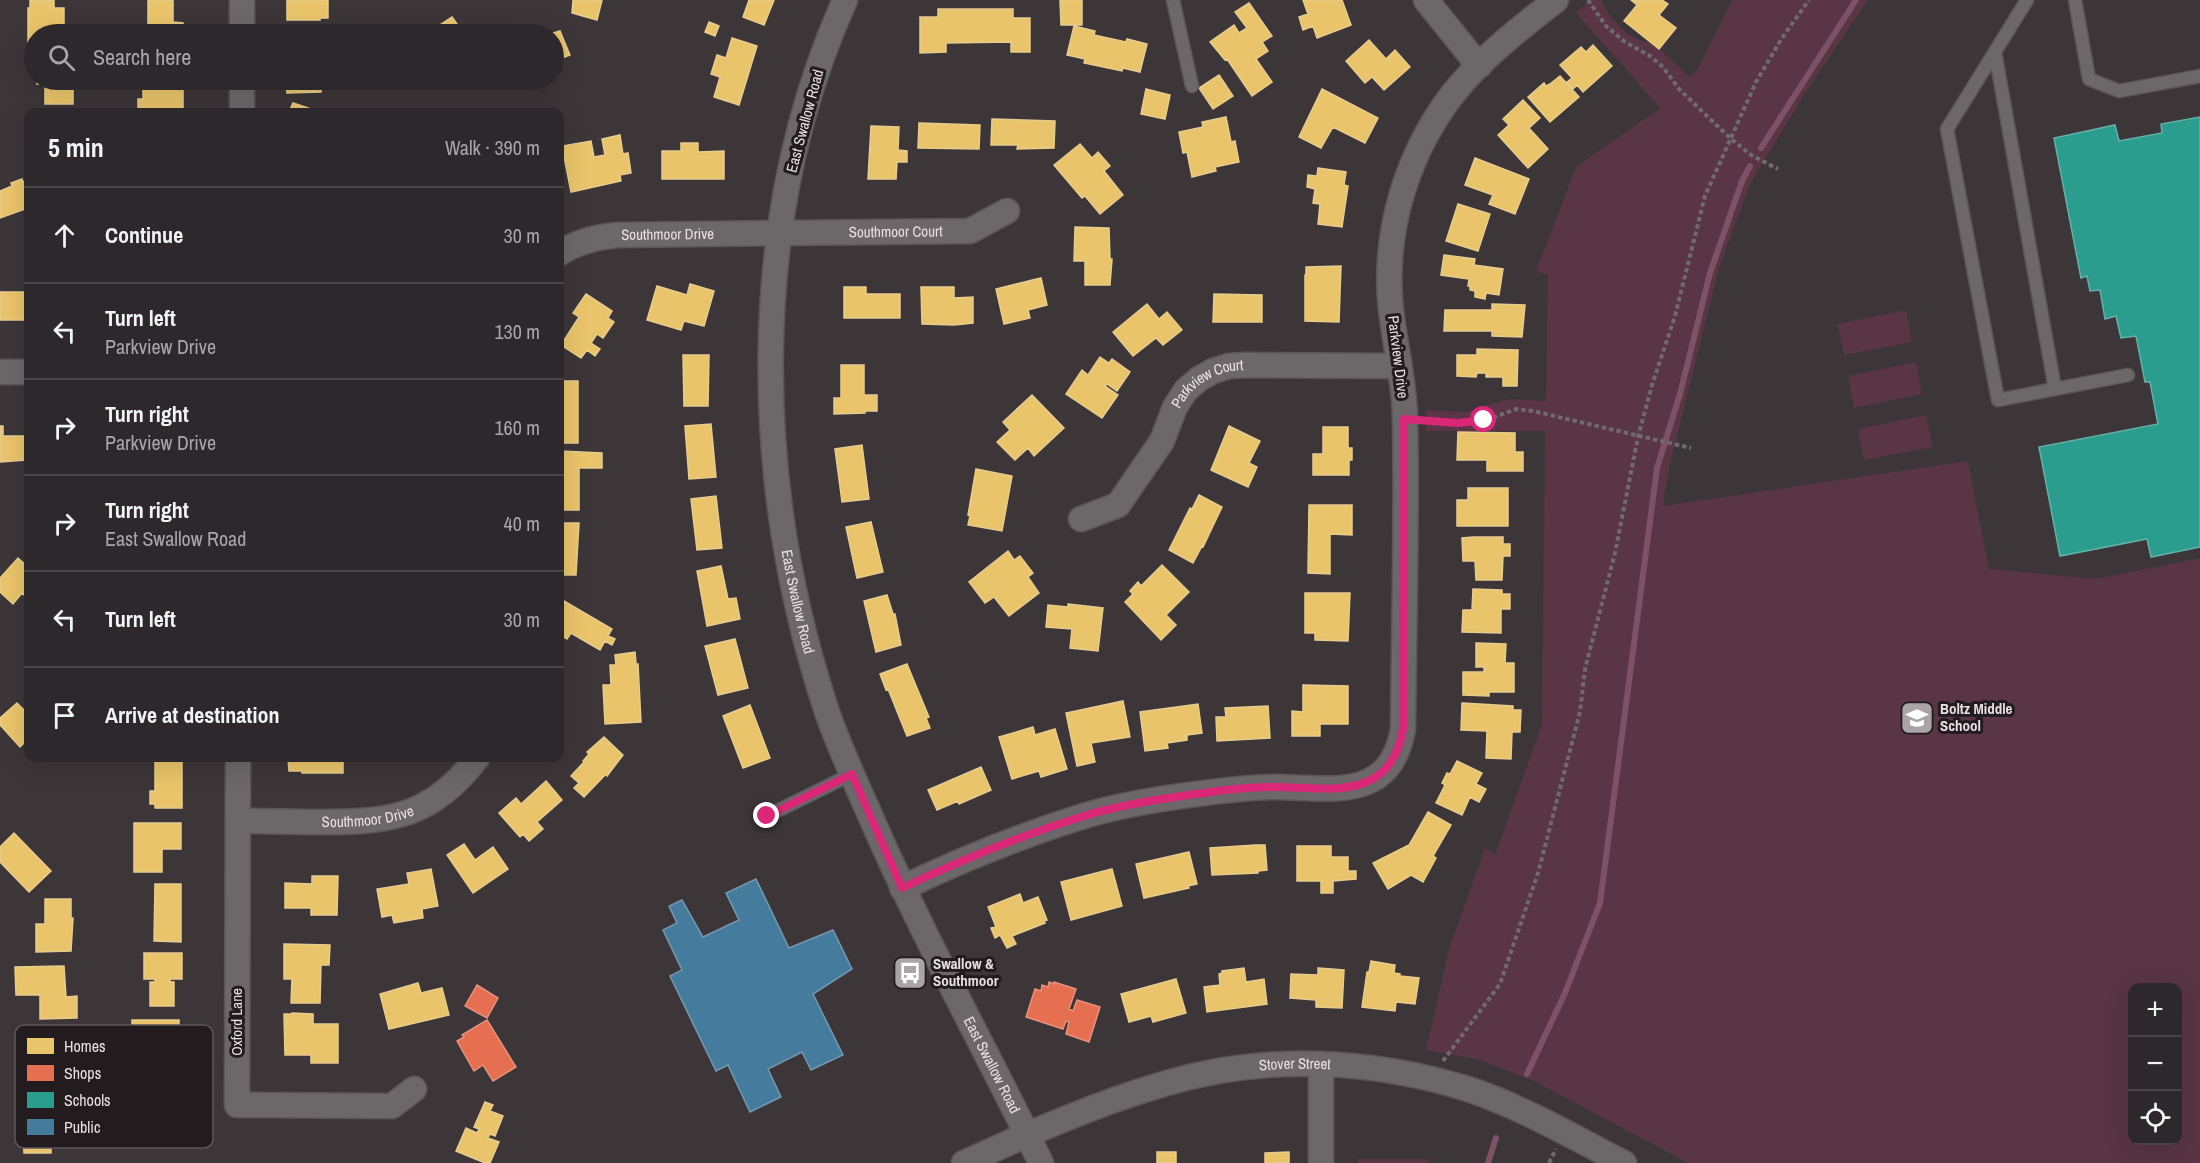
<!DOCTYPE html>
<meta charset="utf-8">
<style>
body{margin:0;font-family:"Archivo Narrow",sans-serif;background:#393437;color:#f1f3f6}
.controls{position:absolute;right:18px;bottom:18px;display:grid;overflow:hidden;border-radius:12px;box-shadow:0 6px 24px #0002}
.controls button{width:54px;height:54px;display:grid;place-items:center;padding:0;border:0;border-bottom:2px solid #484447;background:#2d282b;color:#f1f3f6;font:30px sans-serif}
.stop{position:absolute;width:18px;height:18px;margin:-14px;border:4px solid #db2777;border-radius:50%;background:#fff}
.stop.end{background:#db2777;border-color:#fff;box-shadow:0 2px 6px #0008}
.list{margin:0;padding:0;list-style:none}
h2{display:flex;justify-content:space-between;align-items:center;height:78px;margin:0;padding:0 24px;font-size:26px}
h2 small{font-size:20px;font-weight:400;color:#a7a6a9}
.list li{display:grid;grid-template-columns:39px 1fr auto;gap:18px;align-items:center;box-sizing:border-box;height:96px;padding:0 24px;border-top:2px solid #484447}
.list b{display:block;font-size:22px;white-space:nowrap}
.list p{margin:0;font-size:20px;white-space:nowrap;color:#a7a6a9}
.list em{font-size:20px;font-style:normal;color:#a7a6a9}
.icon{flex:none;width:33px;height:33px;fill:none;stroke:currentColor;stroke-width:2;stroke-linecap:round;stroke-linejoin:round}
.map{position:relative;flex:none;width:2200px;height:1163px;overflow:hidden}
.search{position:absolute;background:#2d282b;box-shadow:0 6px 24px #0002;left:24px;top:24px;width:540px;height:66px;display:flex;align-items:center;gap:15px;box-sizing:border-box;padding:0 21px;border-radius:33px;color:#a7a6a9;font-size:22px}
.panel{position:absolute;background:#2d282b;box-shadow:0 6px 24px #0002;left:24px;top:108px;width:540px;height:654px;border-radius:12px}
.map>svg:first-child{display:block}
.green{fill:#593545;fill-rule:evenodd}
.homes{fill:#e9c46a;stroke:#e8cc8e;stroke-width:1.5}
.shops{fill:#e76f51;stroke:#e7917c;stroke-width:1.5}
.schools{fill:#2a9d8f;stroke:#63b1a8;stroke-width:1.5}
.public{fill:#457b9d;stroke:#7699b2;stroke-width:1.5}
.lines{fill:none;stroke-linecap:round;stroke-linejoin:round}
.stream{stroke:#7d5266;stroke-width:6}
.lane-casing{stroke:#5a5557;stroke-width:15}
.street-casing{stroke:#5a5557;stroke-width:27}
.path{stroke:#6f6a6c;stroke-width:4;stroke-dasharray:4.5 3;stroke-linecap:butt}
.lane{stroke:#6c686a;stroke-width:12}
.street{stroke:#6c686a;stroke-width:24}
.route{stroke:#db2777;stroke-width:8}
.labels{text-anchor:middle;stroke-width:6;stroke-linejoin:round;paint-order:stroke}
.street-label{font-size:15px;fill:#e7dfe2;stroke:#221c1f}
.poi-label{font-size:15px;font-weight:bold;fill:#e7dfe2;stroke:#221c1f;text-anchor:start}
.key{fill:#221c1f;stroke:#5d565a;stroke-width:1.5}
.key-label{font-size:16px;fill:#e7dfe2}
</style>
<div class="map">
<svg width="2200" height="1163" viewBox="0 0 2200 1163">
<rect width="100%" height="100%" fill="#3c3639"/>
<path class="green" d="M1590,0H1601C1609,16 1619,30 1636,38C1641,41 1648,42 1653,45C1667,54 1677,66 1689,77L1697,70L1732,0H1868L1807,90L1750,184L1719,268L1669,468L1663,506L1968,461L1989,569L2096,579L2200,558V1163H1688L1536,1082L1477,1059L1426,1050L1449,949L1485,848L1495,855L1542,724L1545,431H1426V410L1466,412L1508,399L1546,401L1548,275L1536,271L1576,167L1660,108L1576,13ZM2132,988H2178V1140H2132Z
M1906,310L1912,342L1844,355L1837,324Z
M1916,362L1922,394L1854,408L1848,376Z
M1926,415L1933,447L1864,460L1858,429Z
M1358,1159H1428V1163H1358Z"/>
<path class="homes" d="M30,0H54V8H64V28H54V34H34V45H28V8H30Z
M148,0H173V22L183,23V34H148Z
M287,0H328V18H320V20H287Z
M573,0H602L597,20L572,13Z
M749,0H774L764,25L743,17Z
M1060,0H1082V25H1061Z
M1303,0H1342L1351,25L1317,38L1313,26L1303,30L1299,17L1308,14Z
M1631,0H1662L1668,4L1659,15L1676,28L1659,49L1624,21L1637,5Z
M1249,3L1272,36L1262,42L1268,51L1256,59L1272,82L1252,96L1227,59L1225,60L1210,42L1234,25L1239,33L1247,28L1235,12Z
M938,9H1013V18H1030V52H1011V42L946,43V52L920,53V17H938Z
M452,17L464,34H431L429,32Z
M709,22L719,26L715,36L705,32Z
M1074,26L1095,31L1094,35L1126,42L1127,39L1147,44L1140,72L1123,68L1122,71L1084,63L1085,59L1067,55Z
M560,31L570,55L554,61V34H550Z
M732,38L757,46L739,105L714,97L720,77L711,74L717,55L726,58Z
M1369,40L1386,59L1395,50L1410,67L1384,90L1372,77L1365,83L1346,61Z
M1593,45L1612,66L1583,92L1577,85L1573,89L1567,82L1572,78L1560,65L1581,47L1586,52Z
M1219,75L1233,96L1213,109L1199,88Z
M1560,76L1579,97L1550,122L1528,97L1544,83L1546,86L1550,84Z
M37,80H73V104H45V84H37Z
M147,80H171V86H183V112H143V111L138,110V99H143V86H147Z
M286,80H321V92L287,93Z
M1146,89L1170,95L1165,119L1141,114Z
M1322,89L1378,118L1365,143L1333,127L1321,148L1299,137Z
M1523,100L1540,118L1529,128L1548,149L1528,168L1498,135L1509,125L1503,119Z
M293,103L311,109L317,112H289Z
M1226,117L1231,142L1235,141L1239,162L1215,167L1216,171L1192,177L1187,152L1183,153L1179,132L1203,127L1202,122Z
M992,119L1055,121L1054,148L1017,149L1018,145H991Z
M919,123L980,125L979,149L918,148Z
M871,126L899,127L898,150L907,151V162H897L896,179H868Z
M620,135L623,154L628,153L631,173L620,175L621,181L571,192L562,146L591,141L594,157L605,155L602,139Z
M681,143H698V152L724,151V179H662V151H681Z
M1080,144L1092,158L1098,152L1110,166L1104,171L1123,195L1100,214L1085,196L1082,198L1054,165Z
M1475,158L1529,179L1515,214L1489,204L1493,195L1465,185Z
M1318,168L1346,172L1344,185L1348,186L1342,227L1318,224L1320,204L1313,203L1315,189L1307,187L1308,175L1317,176Z
M22,179L23,182L28,180V208L0,218V191L12,186L11,183Z
M1458,204L1490,214L1478,251L1446,241Z
M1075,227L1109,228L1110,259H1112L1110,285H1085V261H1074Z
M1444,255L1475,259L1474,265L1503,269L1499,295L1486,293L1485,299L1475,297V291L1470,290V286H1468L1469,279L1441,275Z
M1341,266L1339,322L1305,321V275H1306V267Z
M1041,278L1047,305L1028,310L1030,318L1004,324L996,289Z
M690,284L714,291L704,326L684,321L681,330L647,320L657,286L687,295Z
M844,287H866V294H900V318H844Z
M921,287H954V298L973,297V323L954,325L922,324Z
M0,292H25V320H0Z
M586,294L612,311L608,318L614,322L603,338L597,334L591,343L600,349L595,356L587,350L581,358L561,345L579,317L573,313Z
M1214,294L1262,295V322H1213Z
M1147,304L1159,319L1167,312L1182,330L1163,345L1156,338L1133,356L1113,332Z
M1492,304L1525,305L1522,337L1492,336V331H1444L1445,310H1492Z
M1477,349L1518,350L1517,386H1503V377H1486V373H1477L1476,377L1457,376V355H1477Z
M683,355H709L708,406H684Z
M1100,357L1109,363L1112,359L1130,372L1117,391L1107,384L1105,386L1118,395L1102,418L1066,394L1082,370L1088,375Z
M841,365H864V395H877V411H865V413L834,414V398H841Z
M560,381H578V443H560Z
M1032,395L1064,428L1034,456L1028,448L1015,460L997,442L1010,430L1003,422Z
M711,424L716,477L689,479L685,426Z
M0,426H3V436H26V460L0,462Z
M1229,426L1260,441L1249,463L1257,467L1248,487L1211,470Z
M1323,427H1348V448H1352V460H1349V475H1313V454H1323Z
M1458,432L1515,433V452H1523V471H1487V460H1457Z
M862,445L869,499L842,502L835,449Z
M560,451L602,453V468H579V510H560Z
M976,469L1012,476L1002,531L968,525L970,516L968,515Z
M1468,488H1508V526H1457V500H1468Z
M1199,495L1222,507L1203,547L1202,546L1193,563L1169,550L1190,508L1192,509Z
M716,496L722,548L697,550L691,499Z
M1309,505H1352V535L1330,534V574L1308,573Z
M871,522L883,572L857,578L846,527Z
M560,523H579L576,575H560Z
M1473,537H1503V544H1510V556H1503L1502,580H1476L1475,561H1463L1462,538Z
M1008,551L1014,560L1020,556L1033,573L1028,577L1039,593L1009,616L994,597L985,603L969,582Z
M18,558L28,567V599L22,593L13,604L0,592V578Z
M1162,565L1189,592L1166,615L1176,625L1161,640L1125,602L1133,594L1130,591L1138,582L1141,586Z
M721,566L728,599L736,598L740,619L707,626L697,571Z
M1473,589L1502,590V594H1510V609H1501V633L1462,632L1463,610H1472Z
M1305,593H1350L1348,641L1315,640V633H1305Z
M887,595L893,614H895L901,645L876,652L864,601Z
M564,601L612,629L608,636L615,639L612,645L605,641L600,650L571,633L567,639L560,635V608Z
M1068,604L1103,608L1098,651L1070,648L1072,629L1046,627L1048,605L1068,607Z
M735,639L748,688L718,695L705,646Z
M1476,643L1506,644L1505,663H1514V692H1489V696L1463,695V672H1484V667H1476Z
M635,652L636,664H638L641,722L605,724L603,685H611L610,665H616L615,655Z
M907,664L929,717L926,718L930,728L907,736L888,689L886,690L880,674Z
M1303,685L1348,686V724H1320V736H1292V711L1303,712Z
M1123,701L1130,737L1091,743L1095,762L1077,766L1066,713Z
M17,703L24,710L28,706V739L20,747L0,725V718Z
M1462,703L1513,706V710H1521L1520,732H1512L1511,759L1486,758L1487,731L1461,730Z
M1198,704L1202,733L1187,735V740L1167,743L1168,748L1145,751L1140,712Z
M750,705L770,758L743,768L723,716Z
M1268,706L1270,738L1217,741L1216,717H1226L1225,708Z
M1033,727L1035,735L1055,729L1067,769L1041,777L1039,771L1012,779L999,737Z
M604,737L623,755L607,776L606,774L584,797L574,788L579,783L571,776L584,762L583,761L589,754L587,752Z
M155,758H182V808H155V804H150V791H155Z
M288,758H343V773H302V771H289Z
M1457,761L1482,773L1476,784L1486,789L1479,802L1470,797L1462,815L1436,803L1445,785L1442,783L1447,773L1450,774Z
M981,767L991,790L959,804L958,801L937,810L928,790Z
M546,781L562,800L537,822L543,829L529,841L523,834L520,837L499,813L516,798L521,804Z
M1428,812L1451,825L1433,856L1436,858L1423,882L1411,875L1388,889L1373,863L1409,845Z
M134,823H181V849H162V872H134Z
M14,833L51,871L29,892L0,862V847Z
M464,844L475,860L493,847L508,869L473,893L447,855Z
M1256,845H1265L1267,870L1258,871V873L1212,875L1210,848Z
M1297,846H1331V857H1348V871H1356V879L1333,881V893H1321V881H1297Z
M1189,852L1197,884L1188,886L1189,888L1144,898L1136,864Z
M431,869L438,906L422,909L423,918L394,923L392,915L382,917L377,889L409,884L407,873Z
M1112,869L1122,906L1071,920L1061,882Z
M312,876H338L337,915H311V908H285V883L312,884Z
M155,884H181V942L154,941Z
M1020,894L1023,903L1038,897L1047,920L1044,921L1045,923L1012,936L1016,944L1007,948L1000,935L995,938L991,928L996,927L988,907Z
M45,899H71V918H73L71,951L36,952V924H45Z
M284,944L330,945L329,965H321L320,1003H291L292,979H284Z
M144,953H182V979H170V982H174V1006H150V982H155V979H144Z
M1371,961L1395,965L1394,973L1400,974V976L1419,978L1415,1004L1396,1002L1395,1011L1362,1007L1367,972H1369Z
M64,966L66,997L77,996V1018L40,1019V995H16L15,967Z
M1244,968L1246,982L1264,979L1267,1004L1207,1012L1204,987L1220,985L1219,974L1222,973V971Z
M1318,968L1344,970L1342,1008L1316,1007V1000L1290,998L1291,974L1318,975Z
M1176,979L1186,1013L1153,1022L1151,1016L1129,1022L1121,994Z
M418,983L421,993L442,988L449,1015L389,1029L380,994Z
M292,1013L313,1014V1024H338V1063H311V1055H285L284,1014H292Z
M132,1020H179V1045H160V1069H132Z
M485,1102L493,1105L490,1111L503,1116L495,1136L490,1134L488,1138L499,1142L490,1163H485L456,1151L466,1128L477,1133L479,1129L474,1127Z
M51,1104V1123H60V1133L51,1134V1153H24L23,1127H17L16,1105Z
M1157,1152H1176V1163H1157Z
M1289,1152V1163H1265V1153Z"/>
<path class="shops" d="M1049,982L1054,984V982L1076,989L1069,1009L1073,1011L1077,1000L1100,1007L1089,1042L1066,1034L1069,1022L1066,1021L1063,1029L1026,1017L1035,989L1041,991L1042,985L1048,987Z
M477,985L498,998L487,1018L465,1006Z
M487,1020L516,1067L493,1081L483,1065L474,1071L457,1041L464,1037L462,1035Z"/>
<path class="schools" d="M2200,117V547L2151,557L2147,539L2060,556L2039,447L2158,424L2150,382H2145L2136,336L2121,338L2116,316L2105,319L2100,290L2090,291L2087,276L2081,278L2054,138L2115,125L2119,141L2162,133L2161,124Z"/>
<path class="public" d="M756,879L789,948L833,930L852,969L813,994L843,1055L811,1070L802,1052L768,1069L781,1097L750,1112L728,1065L716,1071L670,976L682,970L663,930L677,923L669,906L682,900L703,937L739,920L726,893Z"/>
<g class="lines">
<path class="stream" d="M1761,148L1856,0
M1527,1074L1565,993L1600,903L1657,468L1680,394L1710,273L1742,181L1750,166
M1488,1163L1496,1138"/>
<defs>
<path id="lane" d="M1173,0L1192,86
M2027,0L1947,129L1998,400L2128,375
M2075,0L2089,79L2119,91L2200,76
M1995,52L2055,389
M767,816L852,774"/>
<g id="street">
<path id="s1" d="M845,0C746,220 752,485 827,712C841,752 860,792 877,831C927,944 987,1052 1041,1163"/>
<path d="M1426,0L1479,66"/>
<path d="M242,34V0"/>
<path d="M242,112V80"/>
<path id="s2" d="M560,253C578,241 597,237 618,235L970,231L1007,211"/>
<path d="M0,372H28"/>
<path id="s3" d="M1081,519L1118,505L1162,441L1175,407L1186,390L1199,379L1213,371L1229,366L1245,365L1398,366"/>
<path d="M238,758L237,1105L392,1106L414,1089"/>
<path id="s4" d="M238,821C267,821 296,822 325,822C394,822 433,815 477,758"/>
<path d="M902,888C961,860 1022,835 1084,816C1122,804 1164,798 1204,793C1228,790 1253,787 1276,787C1303,787 1343,793 1367,782C1389,773 1399,752 1403,729C1404,625 1407,520 1405,416C1404,377 1393,338 1390,299C1385,226 1408,153 1452,95C1481,58 1519,29 1556,0"/>
<path id="s5" d="M964,1163C1030,1133 1097,1103 1167,1083C1265,1054 1371,1059 1468,1089C1522,1107 1573,1137 1624,1163"/>
<path d="M1321,1163V1064"/>
</g>
</defs>
<use href="#lane" class="lane-casing"/>
<use href="#street" class="street-casing"/>
<path class="path" d="M1588,0L1606,26L1625,42L1650,56L1663,67L1679,89L1730,138L1751,155L1778,169
M1426,420L1458,422L1484,421L1516,409L1533,411L1691,448
M1443,1061L1500,984L1538,873L1580,712L1585,669L1615,553L1638,437L1652,385L1675,316L1705,196L1756,82L1782,38L1809,0
M1549,1163L1556,1149"/>
<use href="#lane" class="lane"/>
<use href="#street" class="street"/>
</g>
<g class="lines">
<path class="route" d="M767,816L852,774L902,888C961,860 1022,835 1084,816C1122,804 1164,798 1204,793C1227,789 1253,787 1276,787C1303,787 1342,793 1366,782C1389,773 1399,752 1403,729L1404,419L1458,423L1484,420"/>
</g>
<defs>
<symbol id="school-square" viewBox="-11 -11 22 22"><rect x="-9" y="-9" width="18" height="18" rx="4" fill="#aba4a7" stroke="#221c1f"/><path d="M0-5L7-2L0 1L-7-2ZM-4 1L0 2.5L4 1V4Q0 6-4 4Z" fill="#fff"/></symbol>
<symbol id="bus-square" viewBox="-11 -11 22 22"><rect x="-9" y="-9" width="18" height="18" rx="4" fill="#aba4a7" stroke="#221c1f"/><path d="M-5-6H5V4H4V6H2V4H-2V6H-4V4H-5ZM-3.5-4V0h7V-4ZM-3.5 1.2v1.5H-2V1.2ZM2 1.2v1.5H3.5V1.2Z" fill="#fff"/></symbol>
</defs>
<g fill-rule="evenodd">
<use href="#school-square" x="1898" y="699" width="38" height="38"/>
<use href="#bus-square" x="891" y="954" width="38" height="38"/>
</g>
<g class="labels">
<g class="street-label">
<text transform="translate(805 121) rotate(-75)" y="5">East Swallow Road</text>
<text dy="5" stroke="none"><textPath href="#s2" startOffset="339">Southmoor Court</textPath></text>
<text dy="5" stroke="none"><textPath href="#s2" startOffset="111">Southmoor Drive</textPath></text>
<text transform="translate(1398 357) rotate(83)" y="5">Parkview Drive</text>
<text dy="5" stroke="none"><textPath href="#s3" startOffset="196">Parkview Court</textPath></text>
<text dy="5" stroke="none"><textPath href="#s1" startOffset="614">East Swallow Road</textPath></text>
<text dy="5" stroke="none"><textPath href="#s4" startOffset="130">Southmoor Drive</textPath></text>
<text transform="translate(237 1022) rotate(-90)" y="5">Oxford Lane</text>
<text dy="5" stroke="none"><textPath href="#s1" startOffset="1118">East Swallow Road</textPath></text>
<text dy="5" stroke="none"><textPath href="#s5" startOffset="348">Stover Street</textPath></text>
</g>
<g class="poi-label">
<text x="1940" y="714">Boltz Middle<tspan x="1940" dy="17">School</tspan></text>
<text x="933" y="969">Swallow &amp;<tspan x="933" dy="17">Southmoor</tspan></text>
</g>
</g>
<rect x="15" y="1025" width="198" height="123" rx="9" class="key"/>
<rect x="27" y="1038" width="27" height="16" fill="#e9c46a"/>
<rect x="27" y="1065" width="27" height="16" fill="#e76f51"/>
<rect x="27" y="1092" width="27" height="16" fill="#2a9d8f"/>
<rect x="27" y="1119" width="27" height="16" fill="#457b9d"/>
<g class="key-label">
<text x="64" y="1052">Homes</text>
<text x="64" y="1079">Shops</text>
<text x="64" y="1106">Schools</text>
<text x="64" y="1133">Public</text>
</g>
</svg>
<div class="controls">
<button>+</button>
<button>−</button>
<button><svg class="icon" aria-label="locate" viewBox="0 0 24 24"><circle cx="12" cy="12" r="6"/><path d="M12 2v4M12 18v4M2 12h4M18 12h4"/></svg></button>
</div>
<div class="stop" style="left:1484px;top:420px"></div>
<div class="stop end" style="left:767px;top:816px"></div>
<div class="search"><svg class="icon" aria-label="search" viewBox="0 0 24 24"><circle cx="10" cy="10" r="6"/><path d="M15 15l6 6"/></svg>Search here</div>
<section class="panel">
<h2>5 min<small>Walk · 390 m</small></h2>
<ul class="list">
<li><svg class="icon" aria-label="ahead" viewBox="0 0 24 24"><path d="M12 20V5M6 11l6-6 6 6"/></svg><div><b>Continue</b></div><em>30 m</em></li>
<li><svg class="icon" aria-label="left" viewBox="0 0 24 24"><path d="M17 20v-9H6M10 6l-5 5 5 5"/></svg><div><b>Turn left</b><p>Parkview Drive</p></div><em>130 m</em></li>
<li><svg class="icon" aria-label="right" viewBox="0 0 24 24"><path d="M7 20v-9h11M14 6l5 5-5 5"/></svg><div><b>Turn right</b><p>Parkview Drive</p></div><em>160 m</em></li>
<li><svg class="icon" aria-label="right" viewBox="0 0 24 24"><path d="M7 20v-9h11M14 6l5 5-5 5"/></svg><div><b>Turn right</b><p>East Swallow Road</p></div><em>40 m</em></li>
<li><svg class="icon" aria-label="left" viewBox="0 0 24 24"><path d="M17 20v-9H6M10 6l-5 5 5 5"/></svg><div><b>Turn left</b></div><em>30 m</em></li>
<li><svg class="icon" aria-label="arrive" viewBox="0 0 24 24"><path d="M6 21V4h12l-3 4 3 4H6"/></svg><div><b>Arrive at destination</b></div></li>
</ul>
</section>
</div>
